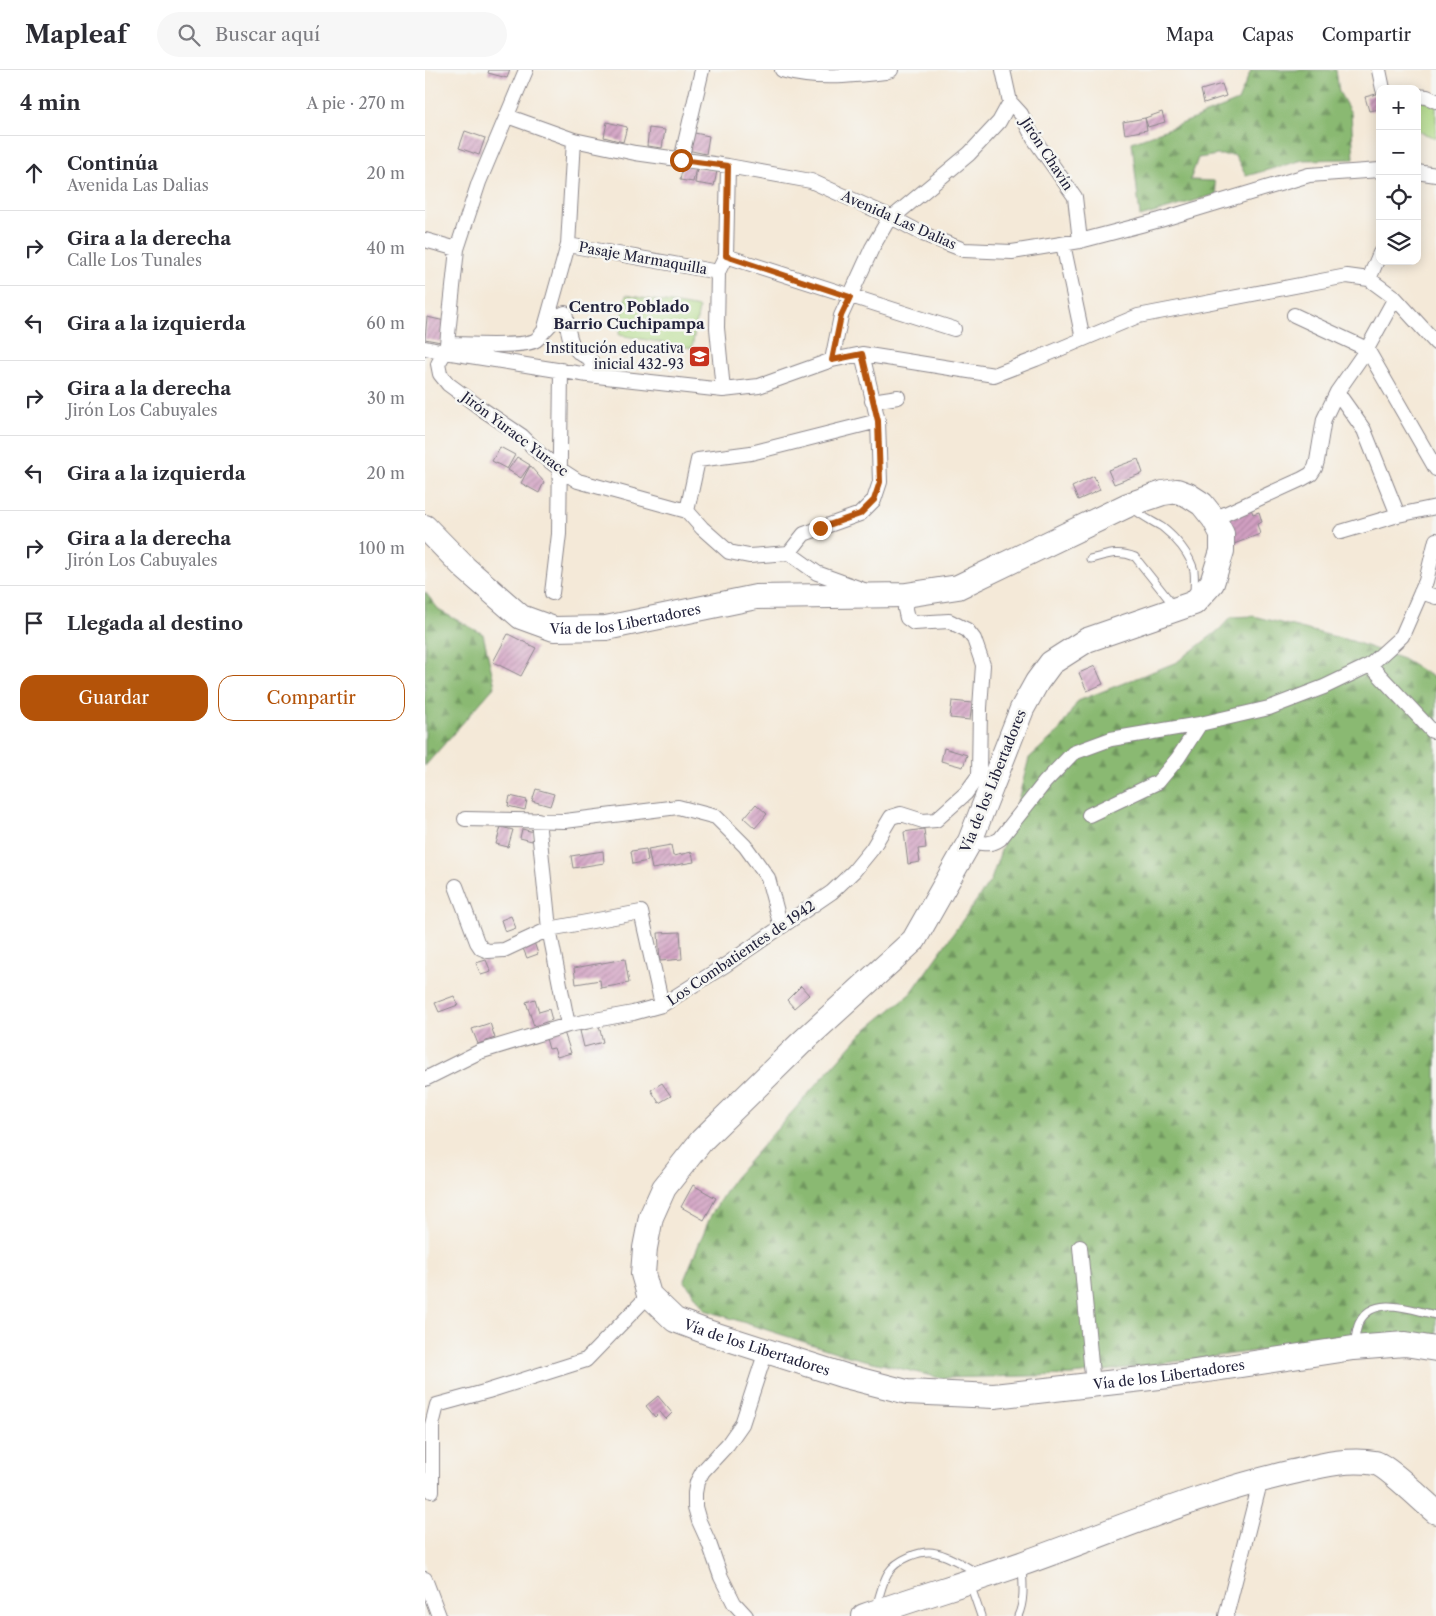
<!DOCTYPE html>
<html lang="es">
<meta charset="utf-8">
<style>
body{margin:0;font-family:"Libre Caslon Text",serif;background:#f7f7f7;color:#2b2b33}
.controls{position:absolute;right:15px;top:15px;display:grid;overflow:hidden;border-radius:10px;box-shadow:0 2px 12px #0003}
.controls button{width:45px;height:45px;display:grid;place-items:center;padding:0;border:0;border-bottom:1px solid #e1e1e2;background:#fff;color:#2b2b33;font:25px sans-serif}
.stop{position:absolute;width:15px;height:15px;margin:-11px;border:4px solid #b45309;border-radius:50%;background:#fff}
.stop.end{background:#b45309;border-color:#fff;box-shadow:0 1px 5px #0008}
.list{margin:0;padding:0;list-style:none}
h2{display:flex;justify-content:space-between;align-items:center;height:65px;margin:0;padding:0 20px;font-size:21px}
h2 small{font-size:16px;font-weight:400;color:#7c7c81}
.list li{display:grid;grid-template-columns:32px 1fr auto;gap:15px;align-items:center;box-sizing:border-box;height:75px;padding:0 20px;border-top:1px solid #e1e1e2}
.list b{display:block;font-size:19px;white-space:nowrap}
.list p{margin:0;font-size:16px;white-space:nowrap;color:#7c7c81}
.list em{font-size:16px;font-style:normal;color:#7c7c81}
.actions{display:flex;gap:10px;padding:15px 20px}
.actions a{flex:1;padding:11px 0;border:1px solid #b45309;border-radius:15px;text-align:center;font-size:18px;color:#b45309}
.actions .main{background:#b45309;color:#fff}
.icon{flex:none;width:28px;height:28px;fill:none;stroke:currentColor;stroke-width:2;stroke-linecap:round;stroke-linejoin:round}
.map{position:relative;flex:none;width:1011px;height:1546px;overflow:hidden}
header{display:flex;align-items:center;gap:30px;box-sizing:border-box;height:70px;padding:0 25px;background:#fff;border-bottom:1px solid #e1e1e2}
header strong{font-size:24px}
nav{display:flex;gap:28px;margin-inline-start:auto;font-size:18px}
.search{width:350px;height:45px;background:#f7f7f7;display:flex;align-items:center;gap:12px;box-sizing:border-box;padding:0 18px;border-radius:28px;color:#7c7c81;font-size:19px}
main{display:flex}
aside{flex:1;background:#fff}
.map>svg:first-child{display:block}
.forest{fill:url(#forest-firs);stroke:#566e56}
.pitch{fill:#aed984;stroke:#687e60}
.building{fill:url(#building-hatch)}
.lines{fill:none;stroke-linecap:round;stroke-linejoin:round}
.service-casing{stroke:#8b868a;stroke-width:9}
.minor-casing{stroke:#8b868a;stroke-width:16}
.trunk-casing{stroke:#8b868a;stroke-width:26}
.service{stroke:#fff;stroke-width:7}
.minor{stroke:#fff;stroke-width:14}
.trunk{stroke:#fff;stroke-width:24}
.route{stroke:#b45309;stroke-width:6}
.labels{text-anchor:middle;stroke-width:5;stroke-linejoin:round;paint-order:stroke}
.street-label{font-size:14px;fill:#22223b;stroke:#f6f6f2}
.poi-label{font-size:14px;fill:#22223b;stroke:#f6f6f2;text-anchor:end}
.neighbourhood-label{font-size:15px;font-weight:bold;fill:#22223b;stroke:#f6f6f2}
</style>
<header>
<strong>Mapleaf</strong>
<div class="search"><svg class="icon" aria-label="search" viewBox="0 0 24 24"><circle cx="10" cy="10" r="6"/><path d="M15 15l6 6"/></svg>Buscar aquí</div>
<nav><a>Mapa</a><a>Capas</a><a>Compartir</a></nav>
</header>
<main>
<aside>
<h2>4 min<small>A pie · 270 m</small></h2>
<ul class="list">
<li><svg class="icon" aria-label="ahead" viewBox="0 0 24 24"><path d="M12 20V5M6 11l6-6 6 6"/></svg><div><b>Continúa</b><p>Avenida Las Dalias</p></div><em>20 m</em></li>
<li><svg class="icon" aria-label="right" viewBox="0 0 24 24"><path d="M7 20v-9h11M14 6l5 5-5 5"/></svg><div><b>Gira a la derecha</b><p>Calle Los Tunales</p></div><em>40 m</em></li>
<li><svg class="icon" aria-label="left" viewBox="0 0 24 24"><path d="M17 20v-9H6M10 6l-5 5 5 5"/></svg><div><b>Gira a la izquierda</b></div><em>60 m</em></li>
<li><svg class="icon" aria-label="right" viewBox="0 0 24 24"><path d="M7 20v-9h11M14 6l5 5-5 5"/></svg><div><b>Gira a la derecha</b><p>Jirón Los Cabuyales</p></div><em>30 m</em></li>
<li><svg class="icon" aria-label="left" viewBox="0 0 24 24"><path d="M17 20v-9H6M10 6l-5 5 5 5"/></svg><div><b>Gira a la izquierda</b></div><em>20 m</em></li>
<li><svg class="icon" aria-label="right" viewBox="0 0 24 24"><path d="M7 20v-9h11M14 6l5 5-5 5"/></svg><div><b>Gira a la derecha</b><p>Jirón Los Cabuyales</p></div><em>100 m</em></li>
<li><svg class="icon" aria-label="arrive" viewBox="0 0 24 24"><path d="M6 21V4h12l-3 4 3 4H6"/></svg><div><b>Llegada al destino</b></div></li>
</ul>
<div class="actions"><a class="main">Guardar</a><a>Compartir</a></div>
</aside>
<div class="map">
<svg width="1011" height="1546" viewBox="0 0 1011 1546">
<defs>
<pattern id="forest-firs" width="22" height="20" patternUnits="userSpaceOnUse" patternTransform="scale(1.25)"><rect width="22" height="20" fill="#8ab972"/><path d="M5 1l3.5 6h-7zM16 11l3.5 6h-7z" fill="#70965f"/></pattern>
<pattern id="building-hatch" width="6" height="6" patternUnits="userSpaceOnUse" patternTransform="scale(1.25)"><rect width="6" height="6" fill="#d2a0c2"/><path d="M-1 1l2-2M0 6l6-6M5 7l2-2" fill="none" stroke="#aa829f"/></pattern>
</defs>
<rect width="100%" height="100%" fill="#f6f6f2"/>
<filter id="ink" filterUnits="userSpaceOnUse"><feTurbulence type="fractalNoise" baseFrequency=".02" numOctaves="2"/><feDisplacementMap in="SourceGraphic" scale="10" xChannelSelector="R" yChannelSelector="G"/><feConvolveMatrix kernelMatrix="1 2 1 2 8 2 1 2 1" color-interpolation-filters="sRGB"/></filter>
<filter id="wash" filterUnits="userSpaceOnUse"><feTurbulence type="fractalNoise" baseFrequency=".0096" numOctaves="4" result="noise"/><feDisplacementMap in="SourceGraphic" scale="20" xChannelSelector="R" yChannelSelector="G"/><feGaussianBlur stdDeviation="1.12" result="paint"/><feColorMatrix in="noise" values="0 0 0 0 0 0 0 0 0 0 0 0 0 0 0 0 0 1.4 0 .05"/><feComposite in="paint" operator="in"/></filter>
<g filter="url(#wash)">
<rect width="100%" height="100%" fill="#f4e9d8"/>
<path class="forest" d="M826,0H911L914,22L926,43L929,89L878,90L821,106L810,85H792L773,88L765,110L789,111L792,124L715,147L707,72L756,54L813,31Z
M0,522L15,541L58,564L70,616L0,696Z
M828,546L927,571L978,589L1011,609V1266H945L648,1305L515,1308L423,1286L280,1240L259,1210L286,1145L308,1109L437,963L486,923L566,810L593,730L604,688L633,662L653,631L752,592L794,560L806,547Z"/>
<path class="pitch" d="M992,28L1011,36V68L992,61Z
M201,225L274,238L267,278L194,265Z"/>
<g id="blocks">
<path class="building" d="M64,0H85L82,8L63,3Z
M797,14L801,26L779,33L776,20Z
M955,23V39L944,41L940,27Z
M737,42L740,52L723,57L720,48Z
M720,48L722,60L700,64L698,52Z
M182,52L202,57L198,72L179,67Z
M224,58L240,60L237,78L222,76Z
M40,61L60,68L54,85L34,78Z
M265,62L284,66L281,84L262,80Z
M258,95L271,98L268,112L255,110Z
M272,98L292,101L289,116L270,113Z
M2,247L20,251L16,272L0,269Z
M75,377L90,385L82,399L67,391Z
M92,387L105,395L96,408L83,400Z
M713,389L718,403L689,414L683,400Z
M105,396L119,412L114,423L96,413Z
M669,406L675,420L653,430L647,417Z
M826,439L828,444L834,442L837,452L832,454L835,464L809,474L800,449Z
M83,564L111,578L96,606L68,592Z
M670,596L678,614L662,621L654,603Z
M527,631L547,633L545,650L525,648Z
M519,678L542,685L538,697L516,691Z
M111,719L129,724L125,736L107,731Z
M85,726L102,730L100,740L83,736Z
M331,734L342,744L330,758L319,748Z
M76,757L88,760L83,777L71,774Z
M97,759L109,762L107,771L95,768Z
M499,759L501,778L493,779L495,792L483,794L479,762Z
M246,775L248,786L267,782L269,792L227,799L223,779Z
M221,779L223,791L208,794L206,781Z
M178,781L179,793L148,798L146,786Z
M86,846L91,858L80,862L76,850Z
M255,862L257,889L235,891L233,863Z
M109,872L113,884L102,888L97,876Z
M200,889L204,913L176,918L175,910L151,914L149,898Z
M61,890L66,902L56,905L51,893Z
M376,916L384,925L369,938L362,930Z
M29,926L33,935L14,942L10,933Z
M110,929L114,942L124,939L127,950L109,956L101,932Z
M65,953L70,968L53,974L47,959Z
M174,956L178,972L159,977L155,961Z
M138,959L146,983L132,987L129,978L124,979L120,965Z
M237,1013L246,1026L234,1033L226,1020Z
M268,1115L291,1128L279,1150L256,1137Z
M233,1326L247,1343L241,1349L235,1342L230,1347L221,1336Z"/>
</g>
</g>
<g filter="url(#ink)">
<use href="#blocks" fill-opacity="0" stroke="#8b868a" stroke-width="1"/>
<g class="lines">
<defs>
<path id="service" d="M707,438C716,446 727,451 737,457C750,467 765,484 769,501C770,509 769,517 769,525
M665,489C682,485 693,480 710,487L749,536
M929,1273C931,1267 931,1259 934,1253C948,1224 987,1240 1011,1245
M545,1514L556,1546
M451,1536C455,1526 457,1513 463,1503C471,1490 496,1479 511,1483C525,1486 540,1496 553,1503
M593,1546C600,1531 598,1513 597,1497"/>
<path id="minor" d="M101,0L54,112L32,179L22,274L20,282L163,305L298,320L334,316L407,290L437,284L569,305L611,289L713,246L922,206L944,209L970,228L1011,273
M357,0C390,10 426,6 460,2L466,0
M578,0L585,32L596,44L609,69L650,127L655,171
M954,0L958,19
M992,26L1002,27L1011,31
M82,46L149,70L210,83L303,96L386,111L466,147L498,164L539,180L587,182L655,171L735,150L884,105L955,100
M256,90L277,0
M992,102L1011,105
M0,170L32,179
M638,174L658,269
M143,175L293,202
M301,186L529,259
M944,209L955,183
M869,245L942,279L1011,399
M121,259L133,246L140,243C144,262 143,281 163,287L168,294L163,305
M22,274C40,274 99,278 111,270C114,268 117,263 119,261L143,175L149,70
M0,278L20,282L13,294L15,304L23,314L57,339L97,366L115,384L136,400L153,411L262,441L277,458L304,482L324,486L364,483L392,503L439,520
M407,290L416,246L447,178L462,152L544,84L574,52L585,32
M298,320L292,258L293,202L301,186L303,96
M912,322L939,360L973,445
M447,331L473,327
M262,441L273,390L326,383L453,351
M789,449L877,409L886,404L890,398L892,391L899,349L912,322L942,279L970,228
M916,462L973,445L1011,437
M364,483L379,464L435,444L449,430L455,412L453,351L437,284
M996,522L1011,527
M127,523L134,464L136,300
M481,525L480,539L482,548L489,553L524,551L542,560L549,569L558,595L555,638L554,705L557,712
M945,595L1007,661
M664,745L733,712L753,688L775,654
M40,749L140,751L253,737L291,747L320,776L343,808L356,857
M113,750L124,859L143,955
M545,771C557,773 565,776 575,769L620,712L648,683L686,669L775,654L844,638L899,617L945,595L977,566L1001,511L1011,470
M31,816L52,872L56,878L63,881L79,880L124,859L216,842L237,935
M0,1009L54,982L143,955L208,943L237,935L302,894L407,822L429,801L447,779L466,747L476,744L498,751L511,750L541,723L554,705
M655,1177L668,1315
M7,1421V1355L12,1335L63,1321L161,1290L224,1225
M0,1509L14,1546
M321,1546L309,1533L296,1507L284,1473L274,1451L270,1437V1423L272,1412L278,1401L303,1374L317,1354L341,1281
M801,1546L836,1409"/>
<g id="trunk">
<path id="s1" d="M0,457L40,498L96,547L129,559L181,558L331,527L481,525L533,517L703,435L738,423L752,421L763,425L777,434L789,449L797,464V481L787,513L769,533L662,570L626,593L612,612L597,639L545,771L489,870L375,974L277,1070L239,1118L226,1147L220,1178L218,1204L224,1225L250,1250L282,1262L420,1306L482,1322L569,1326L743,1306L928,1278L980,1274L1011,1279"/>
<path d="M439,1546C491,1528 544,1512 596,1494C687,1462 774,1423 868,1402C894,1396 922,1388 950,1393C961,1395 999,1432 1011,1442"/>
</g>
</defs>
<use href="#service" class="service-casing"/>
<use href="#minor" class="minor-casing"/>
<use href="#trunk" class="trunk-casing"/>
<use href="#service" class="service"/>
<use href="#minor" class="minor"/>
<use href="#trunk" class="trunk"/>
</g>
</g>
<g class="lines" filter="url(#ink)">
<path class="route" d="M256,90L303,96L301,186L425,227L416,246L407,290L437,284L453,351L455,412L449,430L435,444L395,458"/>
</g>
<defs>
<symbol id="school-square" viewBox="-11 -11 22 22"><rect x="-9" y="-9" width="18" height="18" rx="4" fill="#c8321e" stroke="#f6f6f2"/><path d="M0-5L7-2L0 1L-7-2ZM-4 1L0 2.5L4 1V4Q0 6-4 4Z" fill="#fff"/></symbol>
</defs>
<g fill-rule="evenodd">
<use href="#school-square" x="262" y="274" width="25" height="25"/>
</g>
<g class="labels">
<g class="street-label">
<text transform="translate(622 84) rotate(57)" y="5">Jirón Chavín</text>
<text transform="translate(474 150) rotate(24)" y="5">Avenida Las Dalias</text>
<text transform="translate(218 188) rotate(10)" y="5">Pasaje Marmaquilla</text>
<text transform="translate(90 364) rotate(37)" y="5">Jirón Yuracc Yuracc</text>
<text dy="5" stroke="none"><textPath href="#s1" startOffset="239">Vía de los Libertadores</textPath></text>
<text transform="translate(568 711) rotate(-68)" y="5">Vía de los Libertadores</text>
<text transform="translate(316 883) rotate(-34)" y="5">Los Combatientes de 1942</text>
<text dy="5" stroke="none"><textPath href="#s1" startOffset="2009">Vía de los Libertadores</textPath></text>
<text dy="5" stroke="none"><textPath href="#s1" startOffset="2429">Vía de los Libertadores</textPath></text>
</g>
<g class="poi-label">
<text x="259" y="283">Institución educativa<tspan x="259" dy="16">inicial 432-93</tspan></text>
</g>
<g class="neighbourhood-label">
<text x="204" y="242">Centro Poblado<tspan x="204" dy="17">Barrio Cuchipampa</tspan></text>
</g>
</g>
</svg>
<div class="controls">
<button>+</button>
<button>−</button>
<button><svg class="icon" aria-label="locate" viewBox="0 0 24 24"><circle cx="12" cy="12" r="6"/><path d="M12 2v4M12 18v4M2 12h4M18 12h4"/></svg></button>
<button><svg class="icon" aria-label="layers" viewBox="0 0 24 24"><path d="M12 4l9 5-9 5-9-5zM3 14l9 5 9-5"/></svg></button>
</div>
<div class="stop" style="left:256px;top:90px"></div>
<div class="stop end" style="left:395px;top:458px"></div>
</div>
</main>
